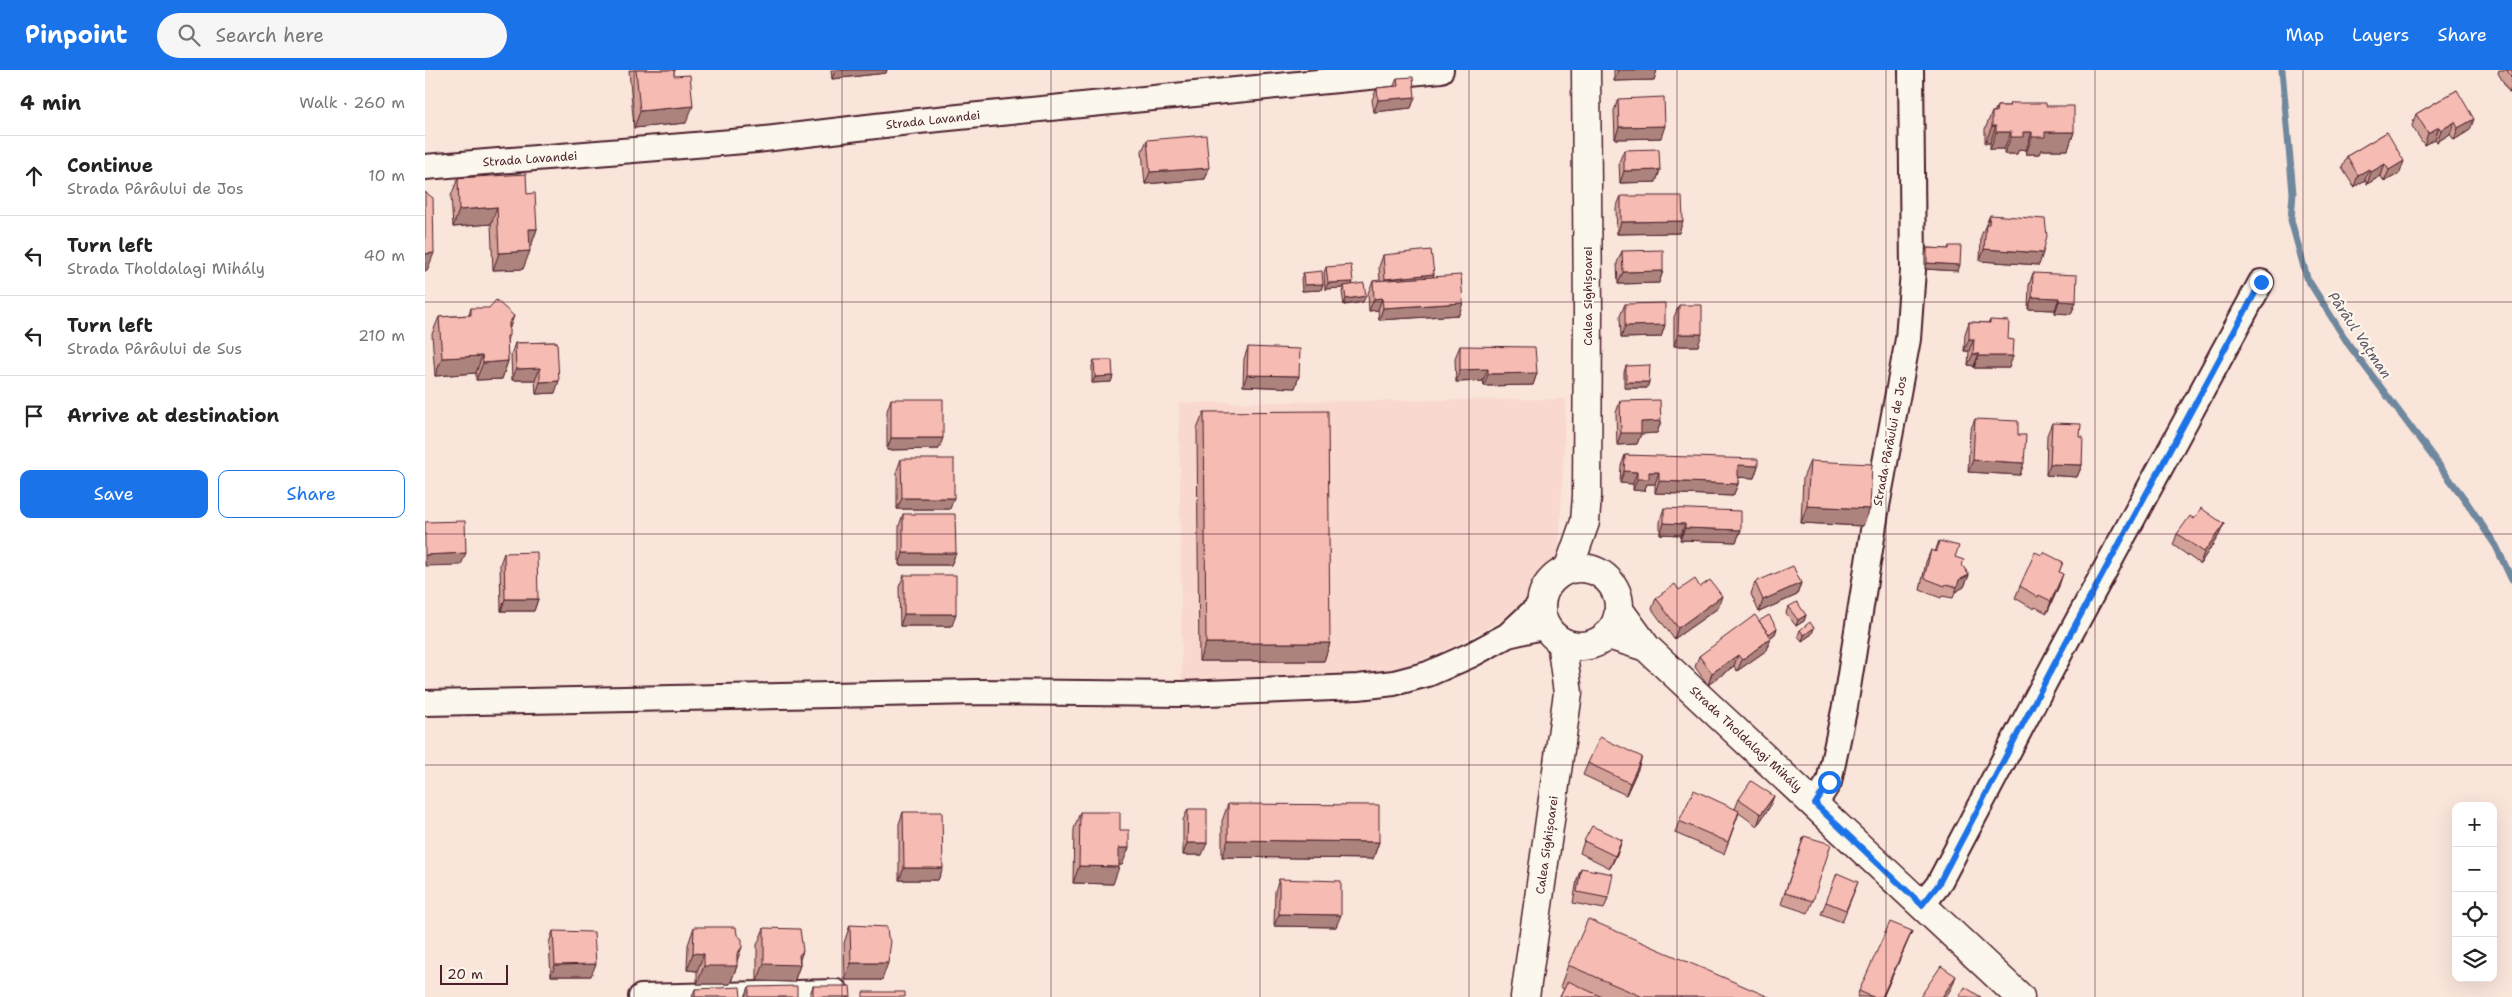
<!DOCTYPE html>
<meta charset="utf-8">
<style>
body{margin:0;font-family:"Shantell Sans",sans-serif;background:#f6f6f6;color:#222}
.controls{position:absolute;right:15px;bottom:15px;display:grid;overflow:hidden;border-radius:10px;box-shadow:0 5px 20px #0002}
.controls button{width:45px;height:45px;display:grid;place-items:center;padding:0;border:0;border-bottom:1px solid #e0e0e0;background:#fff;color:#222;font:25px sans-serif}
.scale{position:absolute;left:15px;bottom:12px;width:68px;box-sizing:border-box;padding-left:5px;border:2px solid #4a1f2b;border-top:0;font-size:14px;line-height:18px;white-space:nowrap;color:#4a1f2b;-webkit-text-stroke:4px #fbf7ec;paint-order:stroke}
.stop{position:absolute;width:15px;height:15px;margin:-11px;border:4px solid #1a73e8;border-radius:50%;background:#fff}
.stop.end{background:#1a73e8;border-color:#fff;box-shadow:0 1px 5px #0008}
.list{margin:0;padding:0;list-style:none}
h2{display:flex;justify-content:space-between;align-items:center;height:65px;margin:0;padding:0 20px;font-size:21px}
h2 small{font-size:16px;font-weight:400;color:#767676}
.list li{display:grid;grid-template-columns:32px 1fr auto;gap:15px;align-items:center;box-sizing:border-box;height:80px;padding:0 20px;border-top:1px solid #e0e0e0}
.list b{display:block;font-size:19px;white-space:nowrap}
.list p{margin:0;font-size:16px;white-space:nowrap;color:#767676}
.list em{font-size:16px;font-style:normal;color:#767676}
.actions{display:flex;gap:10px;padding:15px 20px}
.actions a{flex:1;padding:11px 0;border:1px solid #1a73e8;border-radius:10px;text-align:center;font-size:18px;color:#1a73e8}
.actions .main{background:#1a73e8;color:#fff}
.icon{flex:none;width:28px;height:28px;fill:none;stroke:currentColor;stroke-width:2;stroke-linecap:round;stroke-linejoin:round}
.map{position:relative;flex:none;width:2087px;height:927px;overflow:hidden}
header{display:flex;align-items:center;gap:30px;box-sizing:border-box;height:70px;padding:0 25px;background:#1a73e8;color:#fff}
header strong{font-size:24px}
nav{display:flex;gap:28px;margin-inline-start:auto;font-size:18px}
.search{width:350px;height:45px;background:#f6f6f6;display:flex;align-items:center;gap:12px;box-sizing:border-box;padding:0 18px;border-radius:28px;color:#767676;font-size:19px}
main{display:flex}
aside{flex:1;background:#fff}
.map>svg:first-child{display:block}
.built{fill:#f9d8cf}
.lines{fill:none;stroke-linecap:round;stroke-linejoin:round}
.stream{stroke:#70889e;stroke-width:7}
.minor-casing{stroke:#4a1f2b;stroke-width:28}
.tertiary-casing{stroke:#4a1f2b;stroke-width:31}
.trunk-casing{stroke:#4a1f2b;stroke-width:31}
.minor{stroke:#fbf7ec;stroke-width:24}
.tertiary{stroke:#fbf7ec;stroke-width:28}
.trunk{stroke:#fbf7ec;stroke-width:28}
.wall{fill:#d4a199;stroke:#4a1f2b}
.shaded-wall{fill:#ac837d;stroke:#4a1f2b}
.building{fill:#f6bbb2;stroke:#4a1f2b}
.route{stroke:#1a73e8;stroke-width:6}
.grid{fill:none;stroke:#4a1f2b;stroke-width:1;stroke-opacity:0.55}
.labels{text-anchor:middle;stroke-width:4.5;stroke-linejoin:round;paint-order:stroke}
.street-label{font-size:12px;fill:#4a1f2b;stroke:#fbf7ec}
.water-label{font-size:14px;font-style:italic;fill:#5d5464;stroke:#fbf7ec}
</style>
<header>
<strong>Pinpoint</strong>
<div class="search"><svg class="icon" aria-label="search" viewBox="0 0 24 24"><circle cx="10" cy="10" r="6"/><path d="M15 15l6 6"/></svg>Search here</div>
<nav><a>Map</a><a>Layers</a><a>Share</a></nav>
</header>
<main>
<aside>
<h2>4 min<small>Walk · 260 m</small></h2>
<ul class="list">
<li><svg class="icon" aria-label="ahead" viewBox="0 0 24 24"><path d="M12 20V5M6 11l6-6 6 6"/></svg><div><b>Continue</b><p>Strada Pârâului de Jos</p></div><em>10 m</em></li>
<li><svg class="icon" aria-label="left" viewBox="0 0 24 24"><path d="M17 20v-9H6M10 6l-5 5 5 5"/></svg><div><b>Turn left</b><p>Strada Tholdalagi Mihály</p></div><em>40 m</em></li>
<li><svg class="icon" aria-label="left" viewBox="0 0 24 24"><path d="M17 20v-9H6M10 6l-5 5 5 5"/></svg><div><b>Turn left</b><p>Strada Pârâului de Sus</p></div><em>210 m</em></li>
<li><svg class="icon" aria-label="arrive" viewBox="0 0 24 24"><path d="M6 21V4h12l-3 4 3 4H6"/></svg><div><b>Arrive at destination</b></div></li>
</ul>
<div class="actions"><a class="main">Save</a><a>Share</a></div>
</aside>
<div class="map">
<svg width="2087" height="927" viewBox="0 0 2087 927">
<rect width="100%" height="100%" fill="#fae5db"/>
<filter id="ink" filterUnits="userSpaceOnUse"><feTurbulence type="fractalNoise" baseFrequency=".02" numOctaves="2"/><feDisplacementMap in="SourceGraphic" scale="10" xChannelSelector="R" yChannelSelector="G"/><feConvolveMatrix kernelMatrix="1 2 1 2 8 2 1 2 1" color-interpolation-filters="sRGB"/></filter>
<g filter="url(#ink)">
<path class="built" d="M1141,329L1134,486L1113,508L1097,540L1022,579L972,601L897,609L757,612L754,333Z"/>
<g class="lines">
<path class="stream" d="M1857,0L1868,123L1866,150L1882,208L1924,275L2038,427L2071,476L2087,510"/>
<defs>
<path id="minor" d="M0,97L331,70L493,51L1016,0
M1084,564L1116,534
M0,633L552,622L757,624L933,617L969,613L1003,604L1046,585L1083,565L1121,556
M1390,734L1404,712L1420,636L1452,436L1483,269L1488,200L1486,0
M1497,835L1513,815L1641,572L1836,212
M216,927L411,922"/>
<path id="tertiary" d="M1194,540L1221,577L1595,927
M1183,565L1221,577"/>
<path id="trunk" d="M1116 537a39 39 0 1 1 78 0a39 39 0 1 1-78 0Z
M1143,500L1160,452L1162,426L1163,242L1161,0
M1100,927L1143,623L1136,571"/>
</defs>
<use href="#minor" class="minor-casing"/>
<use href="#tertiary" class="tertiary-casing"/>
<use href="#trunk" class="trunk-casing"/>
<use href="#minor" class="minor"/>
<use href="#tertiary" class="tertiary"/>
<use href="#trunk" class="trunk"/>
</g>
<path class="wall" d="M204,0H251H249V6L261,53L209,58Z
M406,0H462L461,3L407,9Z
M1189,0H1232L1229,10L1189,11Z
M2074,0H2087V21L2084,22L2073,3Z
M972,8L990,27L986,38L949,42L947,30L952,18L969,16Z
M2032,20L2045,60L2029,70L2025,64L2012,72L2010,69L1999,75L1987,56L1991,44Z
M1193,29L1236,68L1190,69L1189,41Z
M1585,33L1621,36L1649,62L1643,80H1616L1614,84H1601V80L1594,79L1592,84H1579V79H1565V73H1560V59L1567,42H1569L1572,36H1584Z
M1962,62L1975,103L1959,112L1956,106L1942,114L1940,110L1929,117L1917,98L1922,86Z
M722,70L784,98L780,109L720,114L717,81Z
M1199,80L1235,100L1231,112L1195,113L1194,92Z
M33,108L102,124L112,159L106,176H105L98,199L68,200L66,154L28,157L26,126Z
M1196,126L1254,163L1192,164L1191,138Z
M1565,145L1614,195L1555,191L1556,166Z
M1524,176L1533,201L1500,199V184L1502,178L1523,179Z
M1197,181L1238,201L1234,213L1193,214L1192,193Z
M958,185L1009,204L1008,207L1034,245L954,250L953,240L944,241L943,223L948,211L955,210L954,197Z
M901,197L927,215L938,232L919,235L917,222L918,218L900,219L899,203Z
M878,203L898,214L896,220L877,221L876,209Z
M1608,203L1651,232L1646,244L1630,243V240L1603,239L1604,215Z
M1200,234L1240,255L1236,267L1196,268L1195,246Z
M1254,235L1273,276H1249V247Z
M46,238L84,260L82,273L83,291L77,309L51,310V303L10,306L7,264L14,247L44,245Z
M1565,250L1583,269L1584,298H1549V296L1543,295L1544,281H1539L1540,264L1544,252L1564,253Z
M132,272L130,323L111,324L110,310H87L86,285L90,273Z
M1035,276L1112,303L1108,315L1059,316L1058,311L1031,312L1030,288Z
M823,277L874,306L870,318L818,316L819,289Z
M669,290L688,306L686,312L667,313V296Z
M1201,296L1224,312L1222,318H1199V302Z
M466,329L514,379L462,380V341Z
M1195,331L1236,351L1232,363L1216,364L1212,374L1192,375L1191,343Z
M779,342L905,573L899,591H774L772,359Z
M1550,349L1593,365L1595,405L1543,402L1545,361Z
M1627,353L1655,367L1657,395L1652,407L1621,405L1622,365Z
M1200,385L1333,396L1329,408L1313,407V414L1308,426L1230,423V414H1222L1219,421L1208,420V414L1195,413L1196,396Z
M476,389L525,439H472V400Z
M1385,391L1438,456L1376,453L1378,408Z
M1239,438L1316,460L1311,472L1255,470L1256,465L1235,464V450Z
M478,444L531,483L526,495H474V456Z
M1769,449L1799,454L1794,465L1775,494L1748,475L1752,464Z
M1514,471L1537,495L1544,505L1539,517L1530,522L1528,528L1517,526L1516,528L1495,520L1501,492L1506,480L1510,482Z
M79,483L113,529L109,541H76L75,494Z
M1617,485L1638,492L1634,502V516L1622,543L1610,537L1609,539L1590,528L1595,516Z
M479,505L527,556H475L474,517Z
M1330,512L1376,513L1372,525L1334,542L1326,524Z
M1254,520L1293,538L1249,569L1227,539L1231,528Z
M1363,537L1381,545L1379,551L1371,556L1361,543Z
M1334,551L1352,558L1350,564L1346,567L1342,580L1312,601L1309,596L1283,615L1270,597L1274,586Z
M1375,560L1387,564L1377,571L1373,566Z
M1163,693L1213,699L1201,725L1158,705Z
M1349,726L1344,738L1332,756L1314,743L1299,784L1250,763L1254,751L1310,739L1314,729Z
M803,734L954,772L948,789L797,787V751Z
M763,739L777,785H758V750Z
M478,742L518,798L513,810H474V754Z
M655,742L695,760L697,795H694L688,814L648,813L649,759Z
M1379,766L1388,831L1383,843L1356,834Z
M1197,770L1193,782L1185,798L1155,783L1159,771Z
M1156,798L1183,828L1179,839L1148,833L1152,810Z
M854,809L911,857L849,856L850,821Z
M1433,812L1417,852L1396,844L1401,832Z
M425,855L457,910H420L419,873Z
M269,857L312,896L305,914H272V901L262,900L263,875Z
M339,858L375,890V895L369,912L332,911V875Z
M128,861L166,906H126L124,873Z
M1487,861L1482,873L1458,927H1432L1434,921Z
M1143,895L1344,927H1135L1139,919L1135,917Z
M388,916L426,927H384Z
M324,917L372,927H320Z
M270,919L316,927H267Z"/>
<path class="shaded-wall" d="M410,0H462L461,3L407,9Z
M1193,0H1232L1229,10L1189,11Z
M2087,15V21L2084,22Z
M990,27L986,38L949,42L953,30Z
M268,36L261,53L209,58L215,41Z
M2049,49L2045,60L2029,70L2033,58Z
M2030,52L2025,64L2012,72L2016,60Z
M1240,56L1236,68L1190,69L1194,57Z
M1567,56H1571L1565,73H1560Z
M2014,57L2010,69L1999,75L2003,63Z
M1571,62H1586L1579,79H1565Z
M1598,62H1607L1601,80L1594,79L1592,84H1579L1586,67Z
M1620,62H1649L1643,80H1616L1614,84H1601L1607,67Z
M1979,91L1975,103L1959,112L1964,100Z
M1960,94L1956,106L1942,114L1946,102Z
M784,98L780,109L720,114L725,102Z
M1944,99L1940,110L1929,117L1933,105Z
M1235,100L1231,112L1195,113L1199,101Z
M72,137L66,154L28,157L34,140Z
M1258,151L1254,163L1192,164L1196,152Z
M104,159H112L106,176L97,177Z
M1559,179L1618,183L1614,195L1555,191Z
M105,181L98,199L68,200L74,183Z
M9,183L2,201H0V184Z
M1502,193L1535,195L1533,201L1500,199Z
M1238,201L1234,213L1193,214L1198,202Z
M1009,204L1005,216L956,221L960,209Z
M928,212L926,218L919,216L918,218L900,219L903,213Z
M898,214L896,220L877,221L879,215Z
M941,226L938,232L919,235L921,229Z
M1607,227L1634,228L1630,240L1603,239Z
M957,228L953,240L944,241L949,229Z
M1634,231L1651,232L1646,244L1630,243Z
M1038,233L1034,245L954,250L958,238Z
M89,246L83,263L84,253Z
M1240,255L1236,267L1196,268L1200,256Z
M1253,264H1277L1273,276H1249Z
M1544,269H1549L1544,281H1539Z
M1548,284H1554L1549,296L1543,295Z
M57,286L51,303L10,306L17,288Z
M1553,286H1588L1584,298H1549Z
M83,291L77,309L51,310L58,293Z
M115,298L110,310H87L91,299Z
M1063,299L1058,311L1031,312L1035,300Z
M1112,303L1108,315L1059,316L1063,304Z
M822,305L874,306L870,318L818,316Z
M688,306L686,312L667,313L670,307Z
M134,311L130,323L111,324L115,312Z
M1201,312H1224L1222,318H1199Z
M1236,351L1232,363L1216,364L1212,374L1192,375L1196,363L1216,352Z
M466,368H518L514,379L462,380Z
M1548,390L1599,393L1595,405L1543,402Z
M1625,394L1657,395L1652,407L1621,405Z
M1313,395L1333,396L1329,408L1309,407Z
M1199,401L1212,402L1208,414L1195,413Z
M1224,402H1234L1230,414H1222L1219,421L1208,420L1212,409Z
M1234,411L1313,414L1308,426L1230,423Z
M477,428H529L525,439H472Z
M1382,436L1445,439L1438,456L1376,453Z
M1239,453L1260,454L1256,465L1235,464Z
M1799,454L1794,465L1775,494L1779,482Z
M1260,458L1316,460L1311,472L1255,470Z
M41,483L36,495L0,496V485Z
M478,483H531L526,495H474Z
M1638,504L1634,516L1622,543L1626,531Z
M1544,505L1539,517L1530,522L1534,510Z
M1376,513L1372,525L1334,542L1338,530Z
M1297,526L1293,538L1249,569L1253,558Z
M80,529H113L109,541H76Z
M479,544H531L527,556H475Z
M1381,545L1379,551L1371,556L1373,550Z
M1352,558L1350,564L1340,571L1342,565Z
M1389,558L1387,564L1377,571L1379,565Z
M1346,568L1342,580L1312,601L1317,590Z
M781,573H905L899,591H774Z
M1313,585L1309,596L1283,615L1287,603Z
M1217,687L1213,699L1201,725L1205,713Z
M1349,726L1344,738L1332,756L1336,744Z
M803,770L954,772L948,789L797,787Z
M1197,770L1193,782L1185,798L1190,786Z
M762,773H782L777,785H758Z
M694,778H704L697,795H688Z
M654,796L694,797L688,814L648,813Z
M479,798H518L513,810H474Z
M854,844L916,845L911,857L849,856Z
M1487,861L1482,873L1458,927H1457Z
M317,877L311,894L312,896L305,914H272L279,896L312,884Z
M378,881L373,895H375L369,912L332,911L339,894L374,885Z
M268,883L279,884L272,901L262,900Z
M426,893H463L457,910H420Z
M171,894L166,906H126L130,895Z
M1531,906L1527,917L1521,927H1517Z"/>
<path class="building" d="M211,0H249V6L265,5L268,36L215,41Z
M2082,0H2087V8Z
M988,7L990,27L953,30L952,18L973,16L972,8Z
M2032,20L2049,49L2033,58L2030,52L2016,60L2014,57L2003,63L1991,44Z
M1239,27L1240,56L1194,57L1193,29Z
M1585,33H1621V36H1649V62H1620V67H1607V62H1598V67H1586V62H1571V56H1567V42H1571L1572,36H1585Z
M1962,62L1979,91L1964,100L1960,94L1946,102L1944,99L1933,105L1922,86Z
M781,65L784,98L725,102L722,70Z
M1234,79L1235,100L1199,101V80Z
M101,104L102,124L110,123L112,159H104L105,181L74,183L72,137L34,140L33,108Z
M0,122L8,128L9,183L0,184Z
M1196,126H1257L1258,151L1196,152Z
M1565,145L1620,149L1622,166L1618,183L1559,179L1561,154H1564Z
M1524,176H1536L1535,195L1502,193V178L1524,179Z
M1006,180L1009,204L960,209L958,185Z
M1238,180V201L1198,202L1197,181Z
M926,195L928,212L903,213L901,197Z
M897,201L898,214L879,215L878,203Z
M1608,203L1652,205L1651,232L1634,231V228L1607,227Z
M1036,205L1038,233L958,238L957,228L949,229L948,211Z
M939,213L941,226L921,229L919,216Z
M71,230L89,246L84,253V266H82L83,291L58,293L57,286L17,288L14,247L46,245V238H64Z
M1240,233V255L1200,256V234Z
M1254,235H1277V264H1253Z
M1565,250L1584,251L1583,269L1589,270L1588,286H1553L1554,284H1548L1549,269H1544V252L1565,253Z
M132,272L134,311L115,312V298L91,299L90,273Z
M1035,276L1110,277L1112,303L1063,304V299L1035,300Z
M823,277L875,279L874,306L822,305Z
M669,290H687L688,306L670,307Z
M1225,295L1224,312H1201V296Z
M466,329H518V368H466Z
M1235,330L1236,351L1216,352V363H1196L1195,331Z
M903,341L905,573H781L779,342Z
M1550,349L1593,351V365H1601L1599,393L1548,390Z
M1627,353L1656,354L1655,367H1658L1657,395L1625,394Z
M1200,385L1333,389V396L1313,395V414L1234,411V402H1224V409H1212V402L1199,401Z
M476,389H529V428H477Z
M1385,391L1447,394L1445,439L1382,436Z
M1239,438L1316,441V460L1260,458V454L1239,453Z
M1776,438L1799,454L1779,482L1752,464L1765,446L1769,449Z
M478,444H530L531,483H478Z
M40,451L41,483L0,485V452Z
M1514,471L1534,476L1530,487L1539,490L1537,495L1544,505L1534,510L1532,517L1521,514L1520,516L1499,508L1506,480L1511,482Z
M112,482L113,529H80L79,483Z
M1610,482L1617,485L1618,482L1638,492L1634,502L1638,504L1626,531L1614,525L1613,527L1595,516Z
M1368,496L1376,513L1338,530L1330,512Z
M479,505H531V544H479Z
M1270,509L1275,517L1285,510L1297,526L1253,558L1231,528L1250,514L1254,520Z
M1372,532L1381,545L1373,550L1363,537Z
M1330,545L1346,568L1317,590L1313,585L1287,603L1274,586Z
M1344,545L1352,558L1344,564L1334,551Z
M1385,552L1389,558L1379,565L1375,560Z
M1175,667L1217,687L1205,713L1163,693Z
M1326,711L1349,726L1336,744L1314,729Z
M1269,720L1314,741L1303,772L1254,751Z
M803,734L954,735V772L803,770Z
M763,739H782V773H762Z
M478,742H517L518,798H479Z
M655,742H695V760H704V778H694V797L654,796Z
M1167,756L1197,770L1190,786L1159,771Z
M1379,766L1406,774L1388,831L1360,823Z
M1156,798L1188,804L1183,828L1152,822Z
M1412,803L1433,812L1421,840L1401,832Z
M854,809L916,811V845L854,844Z
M1163,849L1344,927H1218L1143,895Z
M1465,852L1487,861L1457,927H1448L1434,921Z
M425,855L462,857L463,867L466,871L463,893H426Z
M269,857H311L312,865L317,869V877L312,884V896H279V884L268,883Z
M339,858L375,859L378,881L374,885L375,895L339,894Z
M128,861L169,862L171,894L130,895Z
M1516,896L1531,906L1517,927H1495Z
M1143,911L1177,927H1135Z
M372,916V927H324V917Z
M388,916H425L426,927H388Z
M315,917L316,927H270V919Z
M1540,917L1556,927H1534Z
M438,922H480V927H438Z"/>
</g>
<g class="lines" filter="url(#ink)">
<path class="route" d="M1404,712L1390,734L1497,835L1513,815L1641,572L1836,212"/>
</g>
<path class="grid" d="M209,0V927M417,0V927M626,0V927M835,0V927M1044,0V927M1252,0V927M1461,0V927M1670,0V927M1878,0V927M0,232H2087M0,464H2087M0,695H2087"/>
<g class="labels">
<g class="street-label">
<text transform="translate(508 50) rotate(-6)" y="4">Strada Lavandei</text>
<text transform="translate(105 89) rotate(-4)" y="4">Strada Lavandei</text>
<text transform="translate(1163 226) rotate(-90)" y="4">Calea Sighișoarei</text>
<text transform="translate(1465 371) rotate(-79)" y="4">Strada Pârâului de Jos</text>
<text transform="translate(1321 669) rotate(43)" y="4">Strada Tholdalagi Mihály</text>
<text transform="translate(1122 775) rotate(-82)" y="4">Calea Sighișoarei</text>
</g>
<g class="water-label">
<text transform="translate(1935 265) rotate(56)" y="5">Pârâul Vațman</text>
</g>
</g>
</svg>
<div class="controls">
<button>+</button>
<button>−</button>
<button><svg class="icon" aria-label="locate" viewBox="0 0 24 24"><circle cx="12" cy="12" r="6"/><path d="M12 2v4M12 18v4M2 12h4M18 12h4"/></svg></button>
<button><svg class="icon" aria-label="layers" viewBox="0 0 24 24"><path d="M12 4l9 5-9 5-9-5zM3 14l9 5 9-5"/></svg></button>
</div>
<div class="scale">20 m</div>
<div class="stop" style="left:1404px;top:712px"></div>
<div class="stop end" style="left:1836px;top:212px"></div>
</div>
</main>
